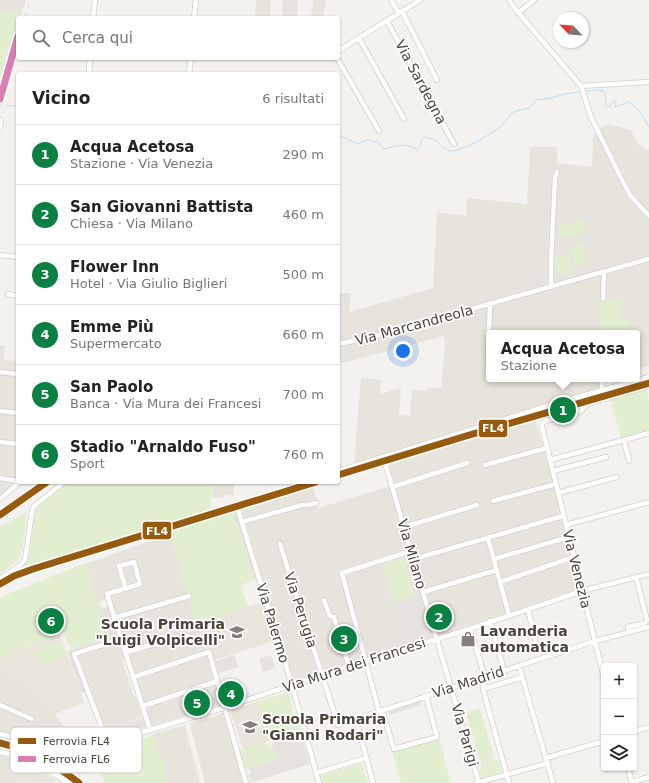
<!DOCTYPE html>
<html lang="it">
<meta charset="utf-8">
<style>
body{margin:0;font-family:"DejaVu Sans",sans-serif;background:#f2f2f2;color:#222}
.controls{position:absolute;right:12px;bottom:12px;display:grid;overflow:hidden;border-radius:4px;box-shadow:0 1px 3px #0004}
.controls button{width:36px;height:36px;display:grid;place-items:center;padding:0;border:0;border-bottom:1px solid #e0e0e0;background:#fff;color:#222;font:20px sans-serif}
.compass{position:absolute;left:553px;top:12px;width:36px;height:36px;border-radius:50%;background:#fff;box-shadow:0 1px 3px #0004;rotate:295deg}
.you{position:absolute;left:403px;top:351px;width:14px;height:14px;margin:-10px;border:3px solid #fff;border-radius:50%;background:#1a73e8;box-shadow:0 0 0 6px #1a73e833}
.badge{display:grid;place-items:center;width:26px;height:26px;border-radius:50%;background:#0b8043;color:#fff;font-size:13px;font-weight:700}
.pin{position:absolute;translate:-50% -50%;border:2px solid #fff;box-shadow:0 1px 4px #0006}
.popup{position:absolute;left:486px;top:330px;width:154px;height:52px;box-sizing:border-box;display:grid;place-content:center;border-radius:4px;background:#fff;filter:drop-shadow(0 1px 3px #0005);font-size:13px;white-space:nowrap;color:#767676}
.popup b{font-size:15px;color:#222}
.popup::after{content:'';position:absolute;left:50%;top:100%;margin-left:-8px;border:8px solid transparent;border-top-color:#fff}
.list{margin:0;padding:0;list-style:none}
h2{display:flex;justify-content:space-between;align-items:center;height:52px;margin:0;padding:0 16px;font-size:17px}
h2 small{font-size:13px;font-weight:400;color:#767676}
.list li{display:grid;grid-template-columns:26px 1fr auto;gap:12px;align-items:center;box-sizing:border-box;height:60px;padding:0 16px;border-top:1px solid #e0e0e0}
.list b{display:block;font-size:15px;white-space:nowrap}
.list p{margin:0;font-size:13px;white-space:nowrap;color:#767676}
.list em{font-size:13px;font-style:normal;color:#767676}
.icon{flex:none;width:22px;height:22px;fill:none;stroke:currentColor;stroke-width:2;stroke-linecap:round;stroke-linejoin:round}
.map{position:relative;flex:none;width:649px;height:783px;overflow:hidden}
.search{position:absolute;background:#fff;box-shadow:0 1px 3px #0004;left:16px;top:16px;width:324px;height:44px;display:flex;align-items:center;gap:10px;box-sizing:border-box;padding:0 14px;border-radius:4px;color:#767676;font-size:15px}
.panel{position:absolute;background:#fff;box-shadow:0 1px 3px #0004;left:16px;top:72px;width:324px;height:412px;border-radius:4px}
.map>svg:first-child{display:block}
.residential{fill:#e7e4dc}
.education{fill:#eae5da}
.green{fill:#e1eecf}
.parking{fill:#e6e3df}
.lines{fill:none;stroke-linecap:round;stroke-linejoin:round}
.stream{stroke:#c0ddf1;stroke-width:1}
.minor-casing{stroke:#d2d0cb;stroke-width:6}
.minor{stroke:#fdfdfc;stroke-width:4.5}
.rail{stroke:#dbdbda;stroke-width:1;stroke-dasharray:5 5;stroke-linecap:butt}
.rail-1-casing{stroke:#fff;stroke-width:10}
.rail-2-casing{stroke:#fff;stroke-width:10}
.rail-1{stroke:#965b0e;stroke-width:7}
.rail-2{stroke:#d880b4;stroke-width:7}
.labels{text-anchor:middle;stroke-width:3.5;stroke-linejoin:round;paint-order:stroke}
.street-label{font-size:14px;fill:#4b4439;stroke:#fff}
.poi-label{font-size:14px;font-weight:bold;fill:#4b4439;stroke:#fff;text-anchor:start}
.key{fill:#fff;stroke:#c9c7c4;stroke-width:1}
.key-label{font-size:11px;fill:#4b4439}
.line-badge{stroke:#fff;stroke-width:1.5}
.badge-label{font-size:11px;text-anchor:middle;font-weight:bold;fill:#fff}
</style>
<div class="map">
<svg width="649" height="783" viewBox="0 0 649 783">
<rect width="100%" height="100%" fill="#f4f2ee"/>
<path class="residential" d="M0,0H26L21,14L0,13Z
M256,0H271L270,18H255Z
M283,0H298L297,18H282Z
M313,0H326L323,18H311Z
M609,124L631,130L637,143L649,150V366L637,369V333H489V379H604L600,380V388L354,464L361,378L381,380L380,394L401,388L399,415L410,416L412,390L427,391V388H441L445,341L444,336L343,363L338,362V293H351L349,312L433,288L437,212L466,216L467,198L527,204L530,147H557V163L592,167L593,138L600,128Z
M0,345L5,346L4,360L18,361V481L3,494L0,493Z
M535,419L559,503L580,589L439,636L294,682L241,508L313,486L319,508L390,486L383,464Z
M213,482H235L233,496L224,495L223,498L212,497Z
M170,534L215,680L144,703L111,597L100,602L96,601L85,564Z
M120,644L125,658L122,659L134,697H136L142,717L105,730L79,657Z
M0,660L27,683L51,709L80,749L64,758L59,756L29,741L0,732Z
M215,684L223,704L152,726L145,707Z
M224,713L243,783H205L190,724Z
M185,725L200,783H168L153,734Z
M0,754L19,758L58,782L0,783Z"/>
<path class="education" d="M265,601L277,640L214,660L211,650L205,651L196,623Z
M60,634L84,703L54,714L27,683L1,661L0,658Z
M257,702L269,741L265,742L266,744L272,746V748L279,756L245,769L239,750L243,749L231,713H232V710Z"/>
<path class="green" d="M0,13L21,14L20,18H18V26L0,88Z
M582,220L585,232L562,239L558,226Z
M581,243L586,264L576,266L570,246Z
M570,253L574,270L558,274L554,256Z
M621,300V320H630L631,333H600V301Z
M646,389L649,401V431L621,439L610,399Z
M68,482H213L210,511L31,566L20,571L29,557L35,513L39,505Z
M27,511L22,552C18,563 10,567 0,573V527Z
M233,511L254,580L241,585L248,607L196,623L169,529Z
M404,557L415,596L394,603L382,563Z
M85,563L96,601L100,602L102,608L98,610L107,637L71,649L64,632L0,658V597Z
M61,641L66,656L41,665L36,650Z
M288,692L293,708L292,709L293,714L295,713L300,731L279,738L274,743L269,741L257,702Z
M480,708L495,761L498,760L502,772L481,778L479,769L482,768L466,712Z
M153,734L168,783H101L104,781L100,773L128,759L127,744L134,740H142Z
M439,738L451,783H401L392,751Z
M265,742L266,744L272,746V748L282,757L245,769L239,750Z
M362,763L368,783H321L319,776Z"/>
<path class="parking" d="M551,269V282L533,287V270Z
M240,508L261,578L254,580L233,511Z
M414,597L425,634L371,651L369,645L404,634L396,606L400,605V603L403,601Z
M108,607L120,644L79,657L91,690L81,693L67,651L107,637L98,609Z
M234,655L238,667L219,673L215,661Z
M271,655L275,668L263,672L259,659Z
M418,696L421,705L390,715L387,706Z
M143,718L146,727L130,731L129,733L111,738L107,729Z
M300,731L310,764L250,783L248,775L251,774L249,768L282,757L276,755L273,751L272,746L274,742L278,738Z"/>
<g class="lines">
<path class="stream" d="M584,91L598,90L603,91L605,94L606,107H609L614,101H616L615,107L629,102L640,111L649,127
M7,106H18
M338,135L358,144L368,139L375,143L376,141L378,142L384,149C396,146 406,142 417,150L420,146L421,140L425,137C429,138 433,139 437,141C441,145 445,151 452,151C465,150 494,133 503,124C506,121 508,117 511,114C521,106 528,114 536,100L551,98L565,94L581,92"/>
<defs>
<path id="minor" d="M391,0L399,13
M509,0L516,10L581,86L591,117L620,176L630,195L649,216
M402,11L437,80
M518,13L534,0
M93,18L95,0
M194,18L196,0
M387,21L454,144
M359,38L404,119
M338,51L420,0
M337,58L379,131
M89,74L90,58
M189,74L191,58
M581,86L649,82
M0,120L1,122L0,127
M0,255L18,257
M551,287V263L555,178L557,172
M8,294L18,296
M603,299L604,272
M338,344L372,337L649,259
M488,360L490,304
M0,372L18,374
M602,390V379
M0,411L18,413
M0,442L18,444
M550,460L624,440
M629,461L624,440L649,433
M485,465L547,448
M386,466L479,783
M338,471L557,403L649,377
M553,471L606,457
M0,478L18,481
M392,487L467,463
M558,493L617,477
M0,499L20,482
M493,501L556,484
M238,510L292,685L319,783
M242,522L302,505H308L316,503
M566,525L649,502
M404,527L477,505
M488,538L509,615
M280,544L338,725L595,641L649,627
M414,559L563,516
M494,559L569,537
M0,579L17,568L25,560L32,511L34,506L64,482
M500,582L574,557
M126,589L119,566L134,562L140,584L107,594L150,730
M423,592L497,570
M324,600L330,616L334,617L349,666
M528,609L537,648
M114,618L189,596
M490,621L503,667
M470,629L485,677L483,689L509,783
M629,632L628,627L645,623L647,620L636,577
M125,653L154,644L158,645L188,636
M519,666L553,783
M134,677L209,652L246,783
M604,678L542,427V424L545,421L581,411L587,404L649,386
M483,689L523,677
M0,705L32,719
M143,706L215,682
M378,708L342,573L411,551
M382,710L394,749L437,737L426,696
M356,719L373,783
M634,732L649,727
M0,734C10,736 20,739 30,743C39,747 58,760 67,759C80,758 89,746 105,746
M114,741L226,707L349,666L470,629L582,591L649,574
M114,741L117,743L118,747L113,752L107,754L104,751V748L110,742Z
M108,744L74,654L121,639
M118,747L136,736
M0,752C25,757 47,769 68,783
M546,758L604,741
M95,760L107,754
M628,768L632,783
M316,773L366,758
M632,782L649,777
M64,783L87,765L104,748
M476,783L548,763"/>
</defs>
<use href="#minor" class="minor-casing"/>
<use href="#minor" class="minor"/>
<path class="rail" d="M25,18L30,0
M0,106L18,43"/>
<defs>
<path id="rail-1" d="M338,475L466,436L649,383
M0,515L47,482
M0,584L14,576L33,569L316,482
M0,743C30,750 55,764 79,783"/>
<path id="rail-2" d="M0,99L18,36"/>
</defs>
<use href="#rail-1" class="rail-1-casing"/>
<use href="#rail-2" class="rail-2-casing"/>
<use href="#rail-1" class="rail-1"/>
<use href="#rail-2" class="rail-2"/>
</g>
<defs>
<symbol id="school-bare" viewBox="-9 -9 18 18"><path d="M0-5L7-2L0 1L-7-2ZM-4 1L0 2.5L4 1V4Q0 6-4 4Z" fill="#868178" stroke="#fff" stroke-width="2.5" paint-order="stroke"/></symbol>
<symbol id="shop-bare" viewBox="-9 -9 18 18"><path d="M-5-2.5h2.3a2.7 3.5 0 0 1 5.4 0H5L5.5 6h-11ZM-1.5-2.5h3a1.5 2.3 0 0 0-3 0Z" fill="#868178" stroke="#fff" stroke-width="2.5" paint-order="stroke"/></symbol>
</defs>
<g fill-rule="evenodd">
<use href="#school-bare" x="226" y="621" width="22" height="22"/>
<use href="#shop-bare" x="457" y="628" width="22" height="22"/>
<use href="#school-bare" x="239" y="716" width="22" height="22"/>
</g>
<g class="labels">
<g class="street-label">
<text transform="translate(421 82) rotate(62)" y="5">Via Sardegna</text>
<text transform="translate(414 325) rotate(-15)" y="5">Via Marcandreola</text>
<text transform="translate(412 554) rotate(74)" y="5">Via Milano</text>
<text transform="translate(577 569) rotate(76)" y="5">Via Venezia</text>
<text transform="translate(301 610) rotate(72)" y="5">Via Perugia</text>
<text transform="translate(273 623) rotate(73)" y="5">Via Palermo</text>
<text transform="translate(354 665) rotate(-18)" y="5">Via Mura dei Francesi</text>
<text transform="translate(468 682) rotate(-18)" y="5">Via Madrid</text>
<text transform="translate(465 735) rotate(74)" y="5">Via Parigi</text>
</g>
<g class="poi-label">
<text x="225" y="629" text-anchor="end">Scuola Primaria<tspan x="225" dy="16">"Luigi Volpicelli"</tspan></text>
<text x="480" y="636">Lavanderia<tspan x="480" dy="16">automatica</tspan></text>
<text x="262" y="724">Scuola Primaria<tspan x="262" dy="16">"Gianni Rodari"</tspan></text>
</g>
</g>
<rect x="10" y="727" width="132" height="46" rx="6" class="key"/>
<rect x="18" y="738" width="18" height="6" fill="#965b0e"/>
<rect x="18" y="756" width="18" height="6" fill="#d880b4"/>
<g class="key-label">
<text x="43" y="745">Ferrovia FL4</text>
<text x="43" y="763">Ferrovia FL6</text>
</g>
<g class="line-badge">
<rect x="478" y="419" width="30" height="19" rx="4" fill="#965b0e"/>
<rect x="142" y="521" width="30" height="19" rx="4" fill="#965b0e"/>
</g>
<g class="badge-label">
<text x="493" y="432">FL4</text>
<text x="157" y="535">FL4</text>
</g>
</svg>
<div class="controls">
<button>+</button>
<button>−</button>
<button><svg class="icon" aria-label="layers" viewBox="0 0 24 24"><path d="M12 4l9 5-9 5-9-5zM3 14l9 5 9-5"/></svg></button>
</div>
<svg class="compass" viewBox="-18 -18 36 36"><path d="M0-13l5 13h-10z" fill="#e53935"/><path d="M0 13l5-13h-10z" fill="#767676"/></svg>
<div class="you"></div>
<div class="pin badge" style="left:563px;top:410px">1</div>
<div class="popup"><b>Acqua Acetosa</b>Stazione</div>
<div class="pin badge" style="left:439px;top:617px">2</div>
<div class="pin badge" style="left:344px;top:639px">3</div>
<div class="pin badge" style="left:231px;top:694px">4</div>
<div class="pin badge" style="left:197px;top:703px">5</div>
<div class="pin badge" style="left:51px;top:621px">6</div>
<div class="search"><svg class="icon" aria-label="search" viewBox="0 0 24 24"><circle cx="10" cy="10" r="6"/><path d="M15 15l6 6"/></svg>Cerca qui</div>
<section class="panel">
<h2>Vicino<small>6 risultati</small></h2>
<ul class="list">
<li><span class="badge">1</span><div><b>Acqua Acetosa</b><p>Stazione · Via Venezia</p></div><em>290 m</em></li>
<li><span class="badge">2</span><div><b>San Giovanni Battista</b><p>Chiesa · Via Milano</p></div><em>460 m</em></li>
<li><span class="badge">3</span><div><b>Flower Inn</b><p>Hotel · Via Giulio Biglieri</p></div><em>500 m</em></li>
<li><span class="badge">4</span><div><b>Emme Più</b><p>Supermercato</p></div><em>660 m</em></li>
<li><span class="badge">5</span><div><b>San Paolo</b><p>Banca · Via Mura dei Francesi</p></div><em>700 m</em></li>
<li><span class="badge">6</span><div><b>Stadio &quot;Arnaldo Fuso&quot;</b><p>Sport</p></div><em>760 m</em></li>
</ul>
</section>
</div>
